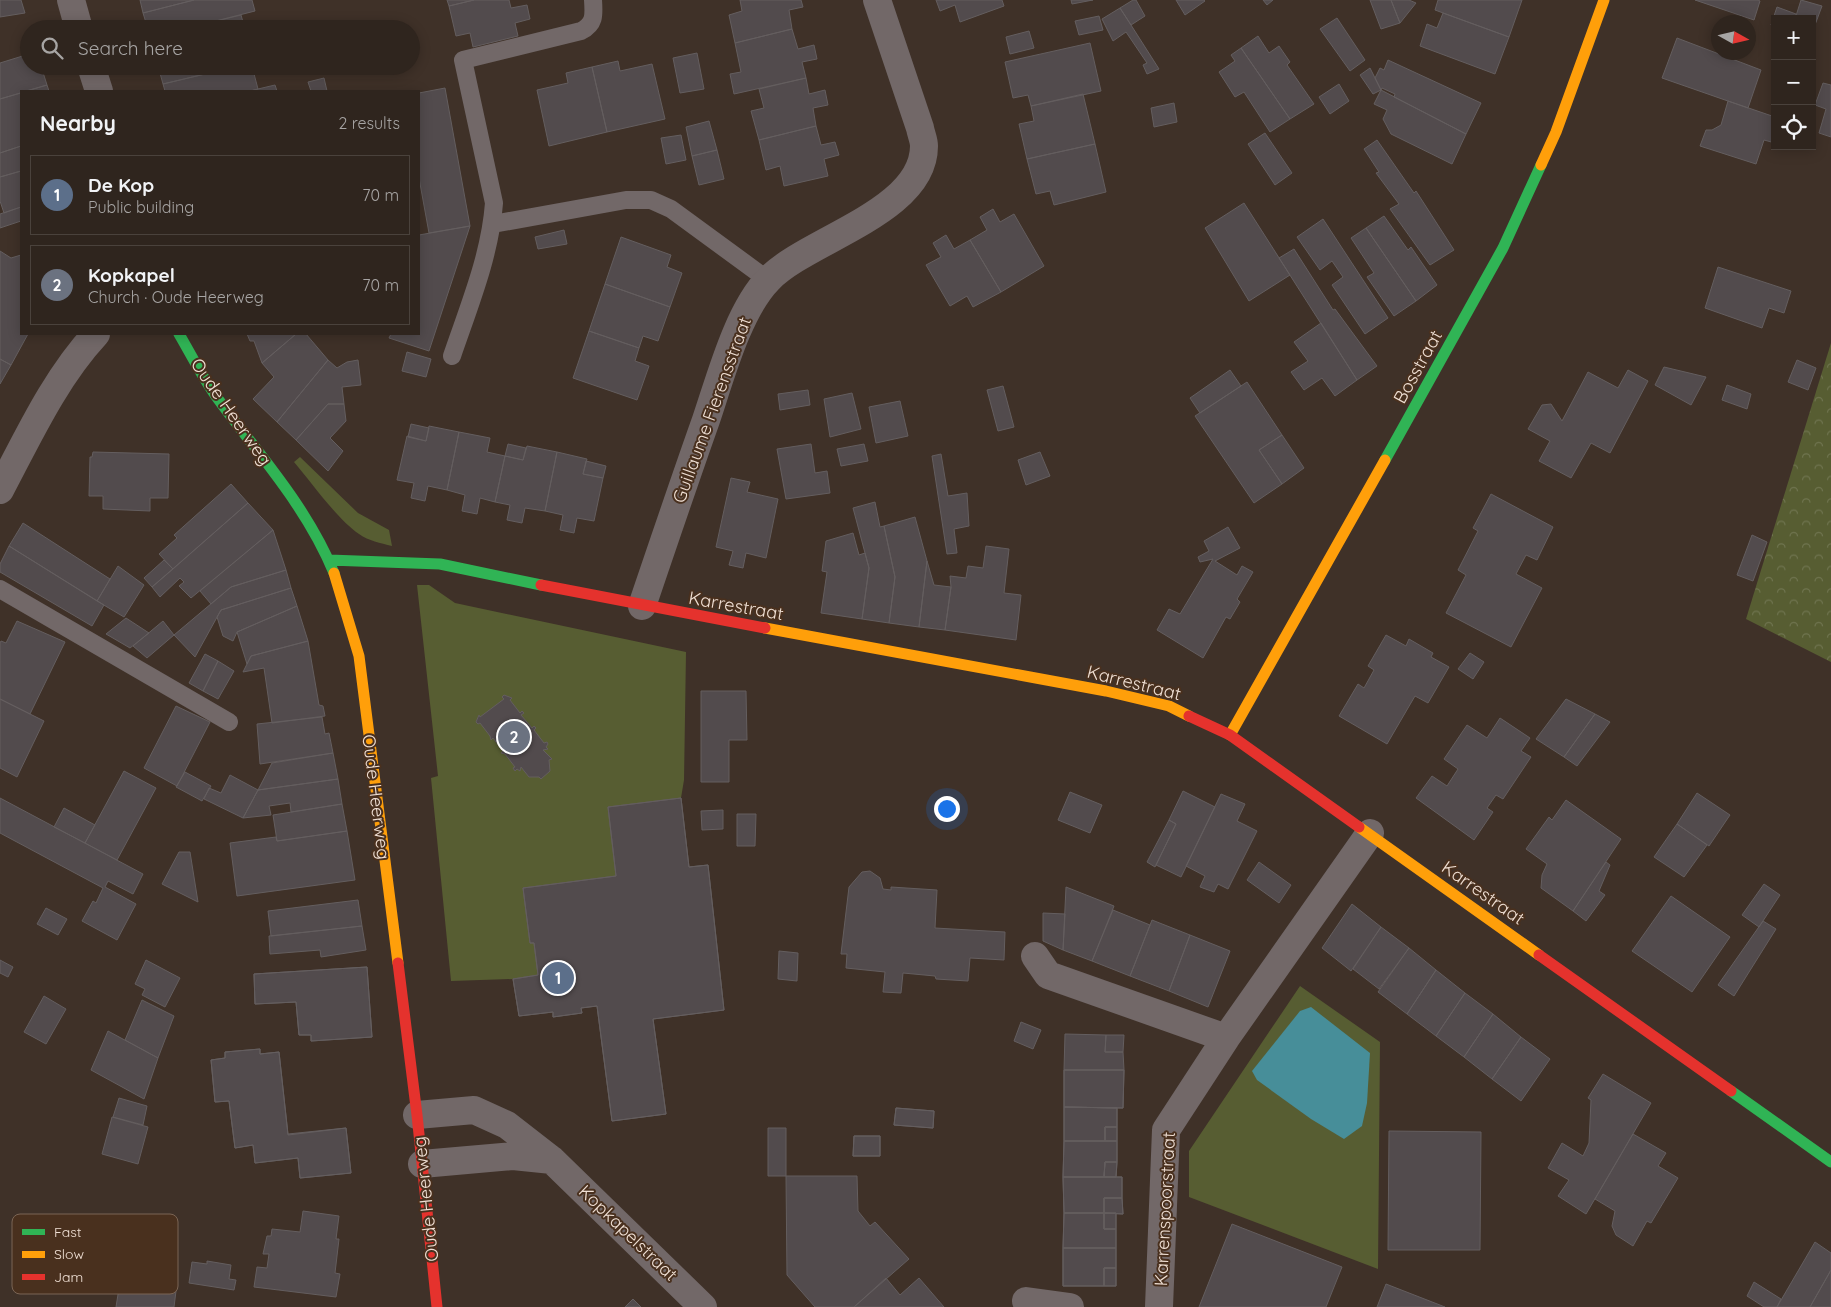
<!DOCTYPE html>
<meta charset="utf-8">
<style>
body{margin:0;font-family:Quicksand,sans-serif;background:#372d27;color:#f1f3f6}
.controls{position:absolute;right:15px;top:15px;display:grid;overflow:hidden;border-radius:0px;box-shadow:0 2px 12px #0003}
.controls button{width:45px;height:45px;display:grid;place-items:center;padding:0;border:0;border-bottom:1px solid #4a423c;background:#2f251e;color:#f1f3f6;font:25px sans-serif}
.compass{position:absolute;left:1711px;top:15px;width:45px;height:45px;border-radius:50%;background:#2f251e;box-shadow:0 2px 12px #0003;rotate:98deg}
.you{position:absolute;left:946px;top:808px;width:18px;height:18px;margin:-12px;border:4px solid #fff;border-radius:50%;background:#1a73e8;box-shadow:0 0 0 8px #1a73e833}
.badge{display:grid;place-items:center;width:32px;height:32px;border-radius:50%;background:#d6ab8b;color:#fff;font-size:16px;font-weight:700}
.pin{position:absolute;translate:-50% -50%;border:2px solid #fff;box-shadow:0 1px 5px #0006}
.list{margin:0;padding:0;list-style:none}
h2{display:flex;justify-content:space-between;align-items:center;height:65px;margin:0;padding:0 20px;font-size:21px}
h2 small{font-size:16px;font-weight:400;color:#a7a5a4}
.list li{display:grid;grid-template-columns:32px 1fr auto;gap:15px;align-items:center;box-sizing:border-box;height:80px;margin:0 10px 10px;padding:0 10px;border:1px solid #4a423c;border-radius:0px}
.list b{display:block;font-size:19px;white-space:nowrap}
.list p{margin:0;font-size:16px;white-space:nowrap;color:#a7a5a4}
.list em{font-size:16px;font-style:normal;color:#a7a5a4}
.icon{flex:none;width:28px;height:28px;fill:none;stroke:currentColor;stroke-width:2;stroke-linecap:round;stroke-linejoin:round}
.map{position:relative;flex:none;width:1831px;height:1307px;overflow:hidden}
.search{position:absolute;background:#2f251e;box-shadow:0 2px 12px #0003;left:20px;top:20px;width:400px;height:55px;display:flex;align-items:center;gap:12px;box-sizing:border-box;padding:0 18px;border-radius:28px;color:#a7a5a4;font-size:19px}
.panel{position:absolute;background:#2f251e;box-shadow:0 2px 12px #0003;left:20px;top:90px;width:400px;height:245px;border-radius:0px}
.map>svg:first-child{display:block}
.green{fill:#575d32}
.forest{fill:url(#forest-crowns)}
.water{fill:#478e99}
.building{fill:#524b4d;stroke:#645e5f}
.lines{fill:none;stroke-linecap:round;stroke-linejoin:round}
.lane{stroke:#726868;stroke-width:18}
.street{stroke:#726868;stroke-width:28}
.fast{stroke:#30b455;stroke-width:11}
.slow{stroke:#ff9f0a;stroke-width:11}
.jam{stroke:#e5322d;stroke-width:11}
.labels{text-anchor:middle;stroke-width:4;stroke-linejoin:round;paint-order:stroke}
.street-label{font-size:18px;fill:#f0e0d5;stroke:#49301e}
.key{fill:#49301e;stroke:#7b6555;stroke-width:1}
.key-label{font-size:14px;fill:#f0e0d5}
</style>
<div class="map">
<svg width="1831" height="1307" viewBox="0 0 1831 1307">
<defs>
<pattern id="forest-crowns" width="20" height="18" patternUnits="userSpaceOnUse" patternTransform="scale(1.25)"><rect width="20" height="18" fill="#575d32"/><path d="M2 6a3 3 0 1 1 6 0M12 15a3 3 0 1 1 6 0" fill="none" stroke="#6f744f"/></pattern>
</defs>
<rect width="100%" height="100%" fill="#3f3128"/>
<path class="green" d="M300,457L358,513L389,530L392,546C380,543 369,541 359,534C338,520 311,482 294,462Z
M417,585H429L455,603L686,652L684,780L681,798L608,807L616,876L523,888L530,943H534L538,975L513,979L451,981L431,778L438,776Z
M1300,986L1380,1042L1378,1269L1189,1197V1151Z"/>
<path class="forest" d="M1831,343V662L1746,619Z"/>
<path class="water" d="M1311,1007L1370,1053L1367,1103L1362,1126L1344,1139L1311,1119L1257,1080L1252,1071L1300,1011Z"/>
<path class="building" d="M0,0H21L25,13L0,17Z
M140,0H194L143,13Z
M194,0H252L255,11L184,29H148L143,13Z
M447,0H474L449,6Z
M474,0H509L511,8L527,5L530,19L515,23L518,36L473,47L470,33L456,36L449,6Z
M740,0H801L803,7L789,10L792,29L735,43L729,15L742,11Z
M936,0H1002L1004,6L960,22L955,5L940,11Z
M1071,0H1093L1072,4Z
M1133,0H1136L1145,16L1131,25L1120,8Z
M1176,0H1204L1205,1L1185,15Z
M1263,0H1273L1267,5Z
M1370,0H1391L1400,23L1381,29Z
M1391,0H1409L1416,3L1400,23Z
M1438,0H1522L1509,37L1435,10Z
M1695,0H1758L1760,1L1754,20Z
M1801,0L1822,6L1812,33V19H1795Z
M1777,7L1796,14L1795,19H1775V27L1771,25Z
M1120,8L1131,25L1159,69L1147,74L1143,65L1147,63L1126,32L1113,41L1102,19Z
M1443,13L1509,37L1495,74L1420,46L1427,24L1437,28Z
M241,15L245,29H184Z
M1099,16L1103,30L1079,35L1075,21Z
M1337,18L1365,60L1350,71L1320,29Z
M792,29L798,49L814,45L817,59L802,62L806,78L734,94L730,74L741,72L735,43Z
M1029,31L1034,48L1010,54L1006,37Z
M1258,36L1269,53L1279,46L1290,62L1287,65L1314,104L1290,119L1241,48Z
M1677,38L1761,70L1748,108L1662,78Z
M1090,43L1101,91L1031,106L1028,95L1013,98L1005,62Z
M1241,48L1290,119L1270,132L1244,92L1235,97L1219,72L1235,61L1231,55Z
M697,53L704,89L680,93L673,58Z
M29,54V66H41L47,85L0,99V63Z
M1388,60L1481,103L1466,134L1394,97L1395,94L1382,88L1381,90L1375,78L1380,68L1384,70Z
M618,61L620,71L652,64L665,119L607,132L592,67Z
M158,66H238L163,84Z
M235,67L237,74L253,70L258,89L250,91H165L163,84Z
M592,67L607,132L549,146L537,90L568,83L566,73Z
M1370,68L1381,90L1373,94L1360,75Z
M324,78L327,91H311L308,82Z
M806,78L809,94L825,90L828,105L813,108L816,126L759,140L751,111L764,108L759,89Z
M1823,83L1831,85V137L1819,133L1826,109L1815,105Z
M1339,84L1349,101L1330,114L1319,97Z
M47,85L49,91H26Z
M275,85L277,91H250L258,89Z
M445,88L470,226L429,233L419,178V93Z
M1381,90L1466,134L1452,164L1391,134L1383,119L1387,110L1374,104Z
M21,93V146L0,153V99Z
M1083,94L1095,144L1027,159L1019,124L1034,121L1031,106Z
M1728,101L1775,117V143L1764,140L1756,164L1700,146L1706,130H1712L1721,125Z
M1174,103L1177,122L1154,127L1151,108Z
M709,121L717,150L692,156L686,127Z
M816,126L821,145L835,142L839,155L824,159L828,176L784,186L780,166L766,170L759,140Z
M1265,133L1292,173L1275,185L1248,144Z
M681,135L686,160L666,164L661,138Z
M1377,140L1414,193L1416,191L1454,250L1430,265L1390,209L1399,204L1376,173L1379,172L1364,149Z
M1095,144L1106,192L1054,205L1050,191L1036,194L1027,159Z
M21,146V171L0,177V153Z
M717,150L724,179L699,185L692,156Z
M21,171V207L4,213L0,201V177Z
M1244,203L1290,275L1249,301L1205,228Z
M21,207V221L0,228V214Z
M993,209L1000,222L1014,214L1044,266L1001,292L970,240L987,230L980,217Z
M1384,216L1408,250L1411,247L1437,285L1416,301L1366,228Z
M1323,219L1388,318L1365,334L1332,285L1343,277L1332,261L1320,270L1297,237Z
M470,226L429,351L389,338L391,334H419V235Z
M1366,228L1416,301L1394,316L1367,277L1374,273L1351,238Z
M564,230L567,244L538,249L535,237Z
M946,235L954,249L970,240L1001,292L973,307L967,296L950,306L926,265L941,257L933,243Z
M621,237L671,255L667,267L682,273L670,307L605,284Z
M1294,249L1333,310L1335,309L1377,366L1357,380L1279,258Z
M0,251L11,258L21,255V334H28L11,365L0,359Z
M1718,267L1791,291L1784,313L1769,308L1762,328L1705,308Z
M605,284L670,307L658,341L643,336L639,348L589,331Z
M1321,323L1357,380L1335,396L1322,378L1304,390L1291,372L1308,361L1294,342Z
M589,331L639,348L635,361L649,366L637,400L573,378Z
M247,334H296L262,363L254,341H250Z
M296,334H306L328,360L277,422L253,399L274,377L262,363Z
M407,352L431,359L426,377L402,371Z
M0,359L11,365L0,384Z
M328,360L337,368L347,362L358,360L361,385L342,387L344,404H328L296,440L277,422Z
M1797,360L1816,368L1808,390L1788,382Z
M1664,367L1706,377L1691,405L1655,385Z
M1230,370L1241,386L1200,413L1190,398Z
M1628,370L1648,381L1610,453L1591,443L1571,478L1539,461L1550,441L1528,429L1542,405L1551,404L1562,421L1588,372L1618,388Z
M1247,382L1282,435L1259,450L1282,484L1254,503L1195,416Z
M1727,385L1751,394L1747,409L1722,400Z
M1003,386L1014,427L998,431L987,390Z
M808,390L810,405L780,410L778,394Z
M852,393L861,429L830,437L824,399Z
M900,401L908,436L876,443L869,407Z
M328,404H344L346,421L330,438L343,451L328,471L296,440Z
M411,424L429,428L426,441L408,437Z
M429,426L459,432L447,490L428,486L425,501L411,498L414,483L397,480L407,436L426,441Z
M459,432L490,438L487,452L505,456L495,502L480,498L477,514L462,511L465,495L447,490Z
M1282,435L1304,468L1282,484L1259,450Z
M508,444L526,448L523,460L505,456Z
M811,444L815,473L827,471L830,493L786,499L777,449Z
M864,444L868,461L841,466L837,449Z
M527,446L557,452L545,511L525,508L522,523L507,520L510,505L495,502L505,456L523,460Z
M93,452L169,454L168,498H150V511L103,509V496H89L90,457H92Z
M557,452L587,459L583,474L603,478L594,521L577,518L574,533L560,530L563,515L545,511Z
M1040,452L1050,476L1026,485L1018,460Z
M941,454L948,496L967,493L969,526L954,529L957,553L947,554L932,456Z
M586,461L606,466L603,478L583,474Z
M731,478L750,482L747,492L778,499L766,558L746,553L743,568L729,565L733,551L716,547Z
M231,484L248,503L173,569L159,554L177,538L174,535Z
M1491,494L1553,527L1537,560L1526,555L1516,574L1542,588L1511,647L1446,613L1466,575L1458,570L1478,531L1473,528Z
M875,502L880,527L884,526L895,577L889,623L862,619L869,568L853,508Z
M248,503L273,530L191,598L179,586L184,582L180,578L160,597L152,587Z
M915,517L927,561L919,627L889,623L895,577L884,526Z
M23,523L110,579L97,601L9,546Z
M1228,527L1240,548L1215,561L1237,575L1242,566L1253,572L1237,599L1240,602L1230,619L1226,617L1203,658L1157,630L1169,609L1180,614L1213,559L1200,562L1198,557L1209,551L1204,541Z
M273,530L286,570L231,587L211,604L200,591Z
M853,533L859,555L865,553L869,568L862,619L821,613L827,572L822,571L826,541Z
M1752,535L1767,542L1753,581L1737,575Z
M9,546L104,605L92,626L0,572V564Z
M986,546L1009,549L1004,593L1021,595L1016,640L945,630L951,587L950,576L966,578L968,566L983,568Z
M164,560L173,569L152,587L144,578Z
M927,561L934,585L951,587L945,630L919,627Z
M118,566L144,585L124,617L97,601Z
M286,570L291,588L221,610L195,657L174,635L231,587Z
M291,588L297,606L237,632L233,641L223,636L217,617L221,610Z
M297,606L308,641L251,656L247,664L237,632Z
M126,618L149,633L130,648L106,634Z
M17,621L65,642L30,714L0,699V643L1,641L6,643Z
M163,621L174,635L147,658L133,646Z
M1386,635L1406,646L1409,639L1433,653L1431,657L1449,667L1428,703L1415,696L1387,744L1339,716L1358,684L1364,688L1374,670L1368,666Z
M308,641L319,705L323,706L325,716L272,723L264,668L243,672L251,656Z
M1470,653L1484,662L1473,679L1458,669Z
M205,654L218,661L203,691L189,683Z
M218,661L234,671L218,699L203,691Z
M701,691H746L747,740H729V782H701Z
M504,695L512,698L510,700L520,713L522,711L524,713L521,715L532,728L534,726L536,728L534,730L544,743L547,742L548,744L546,747L548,749L543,750L552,759L549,760L550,771L541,779L539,777H529L521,767L520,771L517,769L515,771L513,768L515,767L505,754L501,753L503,751L493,738L491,740L490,736L480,723L478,724L476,722L479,715L480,717L504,699L502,697Z
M0,699L44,721L17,777L0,768Z
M1566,699L1595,714L1564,757L1536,739Z
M176,706L210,722L177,786L144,768Z
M1595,714L1610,722L1577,766L1564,757Z
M322,717L325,734L329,733L333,753L260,764L257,724Z
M1500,718L1530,738L1521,751L1531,757L1503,799L1496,795L1487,808L1493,812L1474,840L1416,798L1432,776L1447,786L1458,769L1444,759L1467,725L1487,738Z
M333,753L338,779L258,790L272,763Z
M124,771L156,788L117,860L85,843Z
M185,772L211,786L202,801L176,787Z
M230,775L258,790L243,818L204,799L209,788L221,793Z
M338,779L342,804L291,812L290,803L269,806L271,815L243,818L258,790Z
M1183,791L1215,807L1181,877L1156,865L1176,824L1169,820Z
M1070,792L1102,805L1090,833L1058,820Z
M1697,793L1730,815L1709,846L1677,824Z
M1221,794L1245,804L1237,821L1257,831L1228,889L1218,884L1214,892L1200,887L1205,876L1186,866Z
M0,798L143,874L133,894L108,881L105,887L136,904L117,940L82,921L93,901L96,903L103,888L0,833Z
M681,798L689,867L708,865L724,1010L653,1019L666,1114L612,1121L597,1006L581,1008L582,1013L553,1017V1012L519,1016L513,979L538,975L534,943H530L523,888L616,876L608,807Z
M681,798L689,867L708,865L724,1010L653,1019L666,1114L612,1121L597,1006L581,1008L582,1013L553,1017V1012L519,1016L513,979L538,975L534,943H530L523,888L616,876L608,807Z
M1566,800L1621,839L1573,911L1541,888L1542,875L1547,864L1526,849L1549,817L1552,820Z
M342,804L347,831L277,841L273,815Z
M64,808L95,825L85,843L54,827Z
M723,810V829L702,830L701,811Z
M737,814H756L755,846H737Z
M1169,820L1176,824L1155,867L1147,862Z
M1677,824L1707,845L1684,877L1654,857Z
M347,831L355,880L237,896L230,843L276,837L277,841Z
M179,852H190L198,902L162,884Z
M1259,862L1291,885L1279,903L1247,880Z
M1606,862L1610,865L1599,891L1605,895L1586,921L1573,911Z
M870,871L880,878L883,889L891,890V887L937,890L935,928L1005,932L1004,960L970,958L968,981L936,979L935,976L903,973L901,993L883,992L885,972L846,968L847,954H841L849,887L862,872Z
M1764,884L1780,895L1759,927L1742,915Z
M1066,887L1114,906L1092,961L1063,950Z
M1671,896L1730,937L1692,992L1632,951Z
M358,900L362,926L271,936L268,911Z
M1352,904L1381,927L1351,971L1322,948Z
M46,908L67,919L58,935L37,924Z
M1113,910L1150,925L1130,976L1092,961Z
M1043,913L1065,914L1063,950L1043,941Z
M1152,920L1190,935L1169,991L1130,976Z
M1763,921L1776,929L1734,996L1718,985Z
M362,926L366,950L321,957L320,950L270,954L269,936Z
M1381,927L1409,948L1379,989L1353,969Z
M1190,935L1230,951L1208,1007L1169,991Z
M1409,948L1436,970L1407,1014L1378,992Z
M779,951L798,953L797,981L778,979Z
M0,960L13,967L8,977L0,973Z
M146,960L180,978L165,1007L142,995L145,989L135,984Z
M367,967L372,1037L311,1041V1035H299L296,1002L255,1004L254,974Z
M367,967L372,1037L311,1041V1035H299L296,1002L255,1004L254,974Z
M1436,970L1465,993L1436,1036L1407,1014Z
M1465,993L1493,1014L1464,1057L1436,1036Z
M44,996L66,1009L46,1044L24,1032Z
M142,1000L174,1016L158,1058L125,1040Z
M1493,1014L1521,1037L1492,1079L1464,1057Z
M1021,1022L1041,1030L1033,1049L1014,1041Z
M108,1031L158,1058L144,1099L91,1070Z
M1065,1034L1106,1035L1105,1052H1123L1124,1070H1064Z
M1106,1035H1124L1123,1052H1105Z
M1521,1037L1550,1059L1521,1101L1492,1079Z
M260,1049V1054L279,1052L288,1135L346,1128L351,1173L300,1178L298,1158L255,1163L253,1145L235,1148L229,1101L215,1102L211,1060L225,1058V1052Z
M260,1049V1054L279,1052L288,1134L346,1128L351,1173L300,1178L298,1158L255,1163L253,1145L235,1148L229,1101L215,1102L211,1060L225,1058V1052Z
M1064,1070H1124L1123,1108L1064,1107Z
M1064,1070H1124L1123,1108L1064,1107Z
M1603,1074L1651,1103L1586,1214L1558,1196L1569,1180L1548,1168L1562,1143L1583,1156L1589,1143L1591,1100L1588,1098Z
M119,1098L147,1106L143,1125L113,1117Z
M1064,1107L1117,1108V1127H1105V1141H1064Z
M1064,1107L1117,1108V1127H1105V1141H1064Z
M896,1108L934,1111L933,1128L894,1125Z
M896,1108L934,1111L933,1128L894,1125Z
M112,1117L148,1127L138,1164L102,1154Z
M1105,1127H1117V1141H1105Z
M1105,1127H1117V1141H1105Z
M768,1128H786V1176H768Z
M1389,1131L1481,1132L1480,1250H1388Z
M1633,1134L1666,1153L1658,1166L1678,1178L1651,1223L1647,1221L1633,1246L1616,1235L1612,1226L1615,1211L1595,1199Z
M854,1136H880V1156H853Z
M854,1136H880V1156H853Z
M1064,1141H1117V1162H1105L1104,1177H1063Z
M1064,1141H1117V1162H1105L1104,1177H1063Z
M1105,1162H1117L1116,1177H1104Z
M1105,1162H1117L1116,1177H1104Z
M786,1176H857L858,1211L870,1226L875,1222L909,1259L854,1307H815L787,1275Z
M1063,1177H1122V1198H1104V1213H1064Z
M1063,1177H1122V1198H1104V1213H1064Z
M1104,1198H1122L1123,1214L1104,1213Z
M1104,1198H1122L1123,1214L1104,1213Z
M303,1211L339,1216L336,1239H339L335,1273L340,1274L336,1297L254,1287L257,1267L267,1268L269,1254H263L267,1236H271L272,1229L300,1232Z
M1064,1213H1104V1229H1116V1248H1063Z
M1064,1213H1104V1229H1116V1248H1063Z
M1104,1213H1116V1229H1104Z
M1104,1213H1116V1229H1104Z
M1232,1224L1342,1267L1326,1307H1199Z
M1815,1242L1831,1253V1270L1810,1307H1777Z
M1063,1248H1116V1268H1104V1286H1063Z
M1063,1248H1116V1268H1104V1286H1063Z
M207,1261L231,1265L229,1279L236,1280L234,1290L189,1283L192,1262L207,1264Z
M1104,1268H1116V1286H1104Z
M1104,1268H1116V1286H1104Z
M1831,1270V1307H1810Z
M886,1278L900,1295L919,1278L944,1307H854Z
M120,1282L176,1291L174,1307H116Z
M1754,1282L1781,1299L1777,1307H1764L1747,1296Z
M1386,1284L1445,1307H1377Z
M633,1299L641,1307H625Z"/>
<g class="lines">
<path class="lane" d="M493,224L626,200H651L671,209L768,280
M452,356C469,306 490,256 494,203L463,60L581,31C595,24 594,15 593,0
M0,589L229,722"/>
<path class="street" d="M71,0L79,29
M91,66L99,91
M0,490C28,437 55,378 96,334
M642,606C663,544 684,482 706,420C720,379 738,310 769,279C808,239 924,212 924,146C924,140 921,134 920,128L877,0
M1035,956L1048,975L1226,1038
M417,1115L474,1110L507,1125L552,1160L703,1307
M422,1164L513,1156L552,1160
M1026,1301L1070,1307
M1159,1307L1166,1130L1226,1038L1370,833"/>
<path class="fast" d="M179,334C192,356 203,379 218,399C260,456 307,507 334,573
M1385,460L1503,248L1541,165
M329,560L440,564L541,585
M1731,1091L1831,1162"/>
<path class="slow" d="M1541,165L1556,132L1604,0
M334,573L359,656L398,963
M765,628L1106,691L1169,706L1189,716
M1230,735L1385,460
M1359,827L1539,955"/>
<path class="jam" d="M541,585L765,628
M1189,716L1230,735L1359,827
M1539,955L1731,1091
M398,963L417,1115L437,1307"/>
</g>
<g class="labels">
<g class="street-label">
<text transform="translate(1418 367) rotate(-61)" y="6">Bosstraat</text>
<text transform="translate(712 410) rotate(-70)" y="6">Guillaume Fierensstraat</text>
<text transform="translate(231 412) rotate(55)" y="6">Oude Heerweg</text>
<text transform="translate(736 606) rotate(10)" y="6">Karrestraat</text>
<text transform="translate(1134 683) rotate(14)" y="6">Karrestraat</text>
<text transform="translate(376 797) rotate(83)" y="6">Oude Heerweg</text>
<text transform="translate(1483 893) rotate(35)" y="6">Karrestraat</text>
<text transform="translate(426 1199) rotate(-96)" y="6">Oude Heerweg</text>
<text transform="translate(1165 1209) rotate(-87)" y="6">Karrenspoorstraat</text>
<text transform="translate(628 1233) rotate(44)" y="6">Kopkapelstraat</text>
</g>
</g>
<rect x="12" y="1214" width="166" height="80" rx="8" class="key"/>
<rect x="22" y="1229" width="23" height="6" fill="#30b455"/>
<rect x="22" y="1251" width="23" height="7" fill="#ff9f0a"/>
<rect x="22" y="1274" width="23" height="6" fill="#e5322d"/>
<g class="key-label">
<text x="54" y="1237">Fast</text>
<text x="54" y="1259">Slow</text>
<text x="54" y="1282">Jam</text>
</g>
</svg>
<div class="controls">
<button>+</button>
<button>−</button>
<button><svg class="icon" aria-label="locate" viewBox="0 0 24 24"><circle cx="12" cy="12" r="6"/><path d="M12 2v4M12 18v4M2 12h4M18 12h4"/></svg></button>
</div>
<svg class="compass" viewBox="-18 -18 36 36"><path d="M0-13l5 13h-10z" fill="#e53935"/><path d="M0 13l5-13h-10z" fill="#a7a5a4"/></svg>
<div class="you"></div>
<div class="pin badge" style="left:558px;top:978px;background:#5c6f8a">1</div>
<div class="pin badge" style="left:514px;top:737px;background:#6b7280">2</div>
<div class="search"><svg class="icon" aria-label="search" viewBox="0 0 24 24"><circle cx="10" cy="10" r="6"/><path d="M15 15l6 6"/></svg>Search here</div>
<section class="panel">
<h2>Nearby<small>2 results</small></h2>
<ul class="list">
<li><span class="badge" style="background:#5c6f8a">1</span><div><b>De Kop</b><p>Public building</p></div><em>70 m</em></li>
<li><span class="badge" style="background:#6b7280">2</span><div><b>Kopkapel</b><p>Church · Oude Heerweg</p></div><em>70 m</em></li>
</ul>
</section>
</div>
